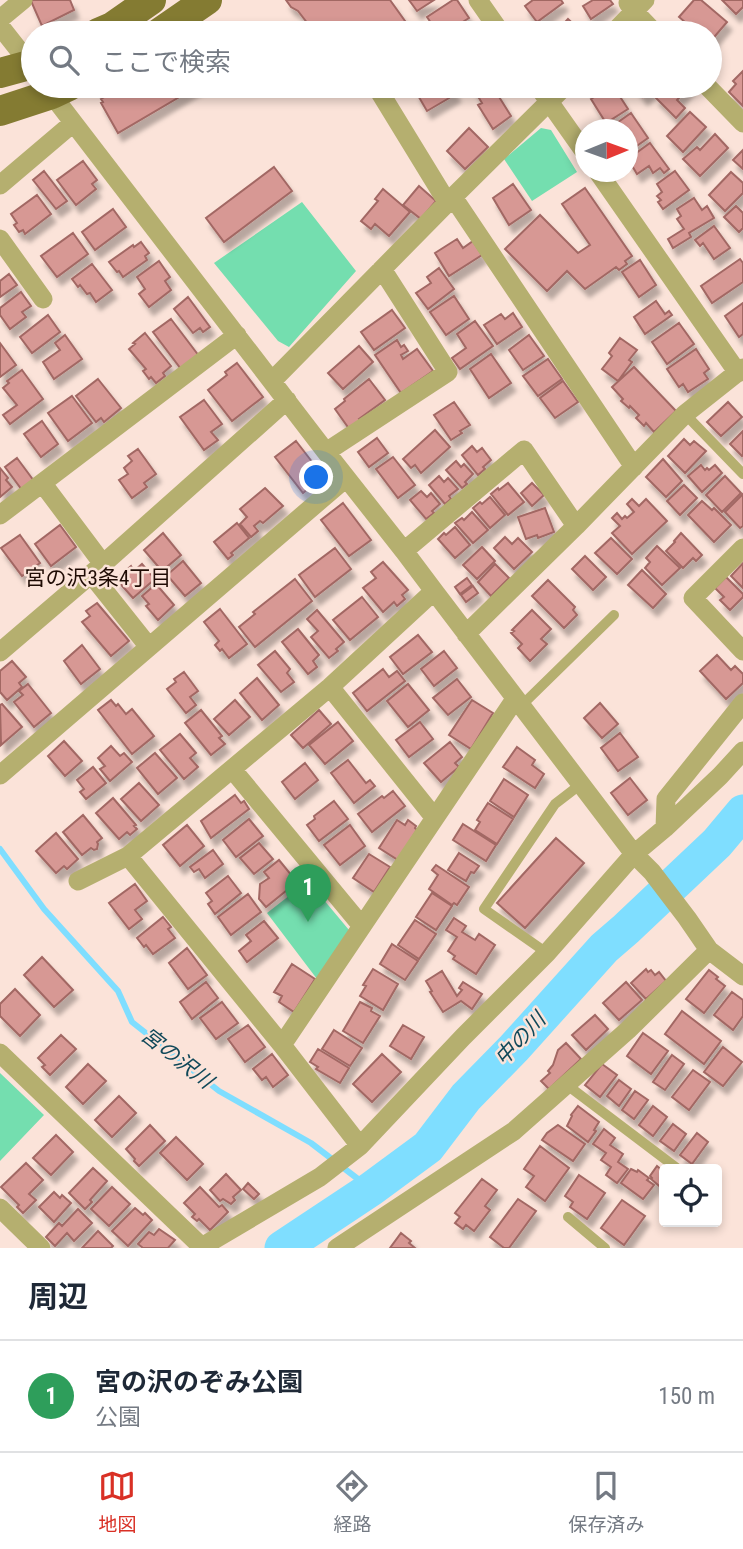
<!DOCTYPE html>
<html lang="ja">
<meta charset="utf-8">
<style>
body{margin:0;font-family:"Roboto Condensed","Noto Sans JP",sans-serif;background:#f2f2f3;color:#1f2937}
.controls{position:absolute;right:21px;bottom:21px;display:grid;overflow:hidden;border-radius:7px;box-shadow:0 4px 10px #0003}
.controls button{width:63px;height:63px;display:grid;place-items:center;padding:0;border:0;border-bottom:2px solid #e0e1e3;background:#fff;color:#1f2937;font:35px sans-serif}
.compass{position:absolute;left:575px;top:119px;width:63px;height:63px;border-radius:50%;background:#fff;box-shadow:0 4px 10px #0003;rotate:89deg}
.you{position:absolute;left:317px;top:478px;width:24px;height:24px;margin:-18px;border:5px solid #fff;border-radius:50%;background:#1a73e8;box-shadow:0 0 0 10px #1a73e833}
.badge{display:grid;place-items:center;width:46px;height:46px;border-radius:50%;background:#d93025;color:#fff;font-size:23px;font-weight:700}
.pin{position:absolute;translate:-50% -58px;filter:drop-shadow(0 2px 4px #0008)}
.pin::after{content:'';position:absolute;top:37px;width:24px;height:21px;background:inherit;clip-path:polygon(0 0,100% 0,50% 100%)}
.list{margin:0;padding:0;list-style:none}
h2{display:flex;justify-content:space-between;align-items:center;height:91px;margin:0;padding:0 28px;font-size:30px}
h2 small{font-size:23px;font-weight:400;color:#747a83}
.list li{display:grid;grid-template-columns:46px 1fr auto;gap:21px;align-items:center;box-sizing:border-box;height:112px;padding:0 28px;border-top:2px solid #e0e1e3}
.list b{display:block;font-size:26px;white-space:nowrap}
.list p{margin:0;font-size:23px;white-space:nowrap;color:#747a83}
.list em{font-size:23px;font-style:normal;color:#747a83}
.icon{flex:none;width:38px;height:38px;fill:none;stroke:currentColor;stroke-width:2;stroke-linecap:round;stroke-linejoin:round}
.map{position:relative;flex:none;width:743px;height:1248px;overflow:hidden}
.search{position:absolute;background:#fff;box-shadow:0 4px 10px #0003;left:21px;right:21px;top:21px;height:77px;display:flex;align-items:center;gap:18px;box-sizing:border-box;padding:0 24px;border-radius:38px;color:#747a83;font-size:26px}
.sheet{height:203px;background:#fff}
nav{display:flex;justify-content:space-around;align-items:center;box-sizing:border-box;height:98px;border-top:2px solid #e0e1e3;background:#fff;font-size:19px;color:#747a83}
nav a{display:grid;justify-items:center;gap:4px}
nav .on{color:#d93025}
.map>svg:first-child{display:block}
.green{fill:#74deaf}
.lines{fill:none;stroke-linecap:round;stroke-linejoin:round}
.stream{stroke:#7fdeff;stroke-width:6}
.river{stroke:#7fdeff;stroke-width:35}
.building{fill:#d79894;stroke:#a26764;stroke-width:2;filter:url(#shadow)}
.service{stroke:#b5af6f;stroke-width:10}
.minor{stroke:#b5af6f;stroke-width:19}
.primary{stroke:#847b32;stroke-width:30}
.labels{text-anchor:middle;stroke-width:5;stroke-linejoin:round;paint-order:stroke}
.neighbourhood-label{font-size:21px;fill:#1f0b04;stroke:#fbe3d9}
.water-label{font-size:21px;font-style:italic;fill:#104859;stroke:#fbe3d9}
</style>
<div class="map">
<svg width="743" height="1248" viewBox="0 0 743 1248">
<defs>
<filter id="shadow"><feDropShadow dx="4.5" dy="8" stdDeviation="2" flood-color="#0004"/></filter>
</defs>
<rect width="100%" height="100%" fill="#fbe3d9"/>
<path class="green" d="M541,128L551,130L577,172L532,201L504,159Z
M302,202L356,271L289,347L278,341L214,263Z
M308,881L349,930L317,979L267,913Z
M0,1073L44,1115L0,1161Z"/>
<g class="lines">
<path class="stream" d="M0,849L44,909L118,991L132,1022L219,1091L311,1143L371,1189"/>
<path class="river" d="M282,1248L371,1189L428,1147L466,1097L514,1048L604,948L626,929L717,843L743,812"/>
</g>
<path class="building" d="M33,0H70L74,10L42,26L31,1Z
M286,0H390L410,28L402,33H315L298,11L291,7Z
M409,0H434L417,11Z
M453,0H457L469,18L445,33H438L427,17Z
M533,0H561L563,3L537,22L525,6Z
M593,0H610L613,4L591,19L583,6Z
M694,0H701L727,22L710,42V33H687L692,28L679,17Z
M722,0H743V7L736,14Z
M568,19L583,33H555Z
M743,71V106L729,92L736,84L733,81Z
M124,86H198L118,133L101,103L103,102L101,99Z
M425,86H451L456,94L427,111L416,92Z
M472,86H494L478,96Z
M613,86L628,109L606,123L591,99Z
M635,86H657L643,97Z
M667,86H690L677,100L685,108L676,118L655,97Z
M492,89L494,93L496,92L511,116L493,129L478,105L482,103L479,98Z
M690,112L706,127L683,152L667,136Z
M631,113L648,138L631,150L628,145V130H617L614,125Z
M469,128L488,147L465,169L447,151Z
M715,134L728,148L700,176L683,159L697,147L700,150Z
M650,143L669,169L664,173L660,168L653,173L649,166L637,174L628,159Z
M743,150V169L733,160Z
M83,161L97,180L92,184L96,189L76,205L57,180Z
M274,167L292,191L224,242L206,218Z
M44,171L67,201L56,209L33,180Z
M675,171L689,190L663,209L658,202L661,200L657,196L662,192L657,184Z
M731,172L743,183V193L725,211L709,195Z
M513,184L531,210L509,225L493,198Z
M419,186L436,201L421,219L403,205Z
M585,188L632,256L625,261L627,264L619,270L616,267L585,289L567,271L547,291L505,249L540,215L578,253L590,245L562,204Z
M383,189L410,212L389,236L375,224L371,229L361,221L378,201L375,199Z
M37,195L51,214L25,234L23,230L19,232L14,225L17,223L11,214Z
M694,198L702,210L707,206L714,218L689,233L691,237L673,248L668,239L684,229L677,219L681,216L677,209Z
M736,206L743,213V228L739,232L724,217Z
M113,209L126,227L95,250L82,232Z
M714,226L730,248L714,259L703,243L700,246L695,240Z
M73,233L88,254L57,277L41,256Z
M457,239L463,248L473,241L482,255L449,276L435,253Z
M141,242L149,253L145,256L147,260L123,277L119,271L117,272L109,262L133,245L134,247Z
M740,259L743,263V282L712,303L701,286Z
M640,260L656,285L639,297L622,272Z
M159,261L170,277L165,281L171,290L149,307L139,294L145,289L137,277Z
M92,264L112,290L96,302L90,293L87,294L80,285L78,287L72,279Z
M439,268L454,289L428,309L416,293L431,283L427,277Z
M9,274L17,285L0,297V281Z
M21,292L31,306L22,312L26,317L10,329L0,315V308Z
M454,296L469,319L446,335L430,312Z
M188,297L210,327L203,332L200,328L193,333L174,309Z
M656,301L665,314L669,311L672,315L645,334L634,317Z
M743,303V334L739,337L725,316Z
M392,310L405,328L374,350L361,332Z
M513,313L522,327L497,344L484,325L501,314L505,319Z
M48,315L60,332L32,353L20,337Z
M171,319L199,356L181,369L153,332Z
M475,321L493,346L460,369L452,358L466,348L457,334Z
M679,323L694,344L667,364L652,342Z
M145,333L171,366L163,373L165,376L156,383L151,377L149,379L143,371L146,369L129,349L135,344L133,343Z
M65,335L82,359L54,379L43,362L60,350L55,343Z
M529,335L544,356L523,370L509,350Z
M620,338L637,350L629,360L632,362L618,381L602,369L612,356L609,353Z
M397,340L401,347L404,345L408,351L401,355L403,359L417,349L433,371L401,393L375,355Z
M0,343L16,365L0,377Z
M359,346L373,362L343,389L328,373Z
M696,349L709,369L704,373L708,379L688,392L683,384L679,387L667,369Z
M491,354L511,383L489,398L470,369Z
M548,359L562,379L538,396L523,376Z
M237,363L263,397L232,421L208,390L227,375L225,372Z
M634,367L676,411L654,432L646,423L644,426L636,418L639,415L630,406L629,408L621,401L623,399L612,387Z
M22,370L43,399L10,424L3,415L17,405L3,388L9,383L7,381Z
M98,379L121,408L104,422L101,418L96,422L76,396Z
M369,379L385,400L359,419L361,422L350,430L335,409L345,401L344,399Z
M563,381L578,402L555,418L540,398Z
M72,396L92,423L68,441L48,413Z
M204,400L222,424L211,432L218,440L204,450L180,417Z
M454,402L470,425L460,431L462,433L451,440L434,415Z
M728,402L742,417L721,436L707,422Z
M42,421L58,444L41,457L24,434Z
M435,430L450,447L421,473L415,465L411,468L403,459Z
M743,431V455L742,456L730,444Z
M377,438L388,453L369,467L358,452Z
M684,439L690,445L694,441L706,451L685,473L668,456Z
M296,441L323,476L303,493L275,457Z
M472,446L477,452L482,448L491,460L483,467L485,469L478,475L462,455Z
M138,449L156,474L144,483L147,487L132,498L119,480L128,474L124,468L132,461L128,456Z
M393,457L415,485L398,498L376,469Z
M17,458L34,481L22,490L5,467Z
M663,459L682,481L666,497L646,477Z
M456,461L461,467L464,464L473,474L465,482L467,484L462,488L446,470Z
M701,465L705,470L707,468L709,470L715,465L722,473L702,492L688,476Z
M0,468L8,478L6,480L12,487L0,497Z
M439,476L444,482L448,478L458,489L449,496L451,499L445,504L429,485Z
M725,476L741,493L722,512L706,495Z
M508,483L524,502L508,515L491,494L498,488L499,490Z
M532,483L544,495L532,506L521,493Z
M684,485L697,498L680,515L667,501Z
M265,488L283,506L263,523L260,521L254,526L258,531L251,537L240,524L247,517L240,509Z
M421,491L427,497L431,493L440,504L432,511L434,513L426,519L410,500Z
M743,494V526L740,528L725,512Z
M490,497L505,515L490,528L473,508L480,502L482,504Z
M632,499L639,506L646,499L667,521L632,554L612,533L620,526L612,518L617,513L622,519L625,516L627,518L634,512L627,504Z
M702,501L712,510L714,508L731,525L714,542L688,515Z
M343,503L371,540L349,556L321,520Z
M545,508L554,532L538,538L537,535L526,539L518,517Z
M472,512L488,530L473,543L455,523L462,518L464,520Z
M237,523L249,538L231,553L233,555L228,559L214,542Z
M60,525L76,547L51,566L35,544Z
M455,527L470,545L455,558L438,539L444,533L446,535Z
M163,533L181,555L162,571L144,550Z
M681,533L702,555L696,561L693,558L683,568L666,551L675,542L674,541Z
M20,535L40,563L22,576L1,548Z
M505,537L512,544L518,538L532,552L514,569L494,548Z
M611,538L632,559L617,574L595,553Z
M657,546L680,568L662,585L645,568L650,562L646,558Z
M482,547L495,561L477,579L463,565Z
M335,548L351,569L315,597L299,575Z
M585,556L606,577L593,590L572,569Z
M183,561L201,583L185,596L167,575Z
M383,562L408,590L402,595L405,599L397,606L394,602L383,612L363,588L376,578L371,572Z
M743,563V588L731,576Z
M142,564L155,579L133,598L116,579L131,566L134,571Z
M495,564L509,578L491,596L478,582Z
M642,570L666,594L653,608L628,585Z
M726,577L743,594V597L730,610L720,600L724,597L715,588Z
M467,578L472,585L460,594L455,587Z
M295,579L312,601L255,647L239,627L255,614L253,612Z
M548,580L575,607L573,610L577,615L564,628L532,596Z
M156,584L174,605L158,620L146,606L149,604L142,596Z
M473,586L478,593L466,602L461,595Z
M362,597L378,617L350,640L333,620Z
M97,603L129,641L111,656L82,622L90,616L86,611Z
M220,609L247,644L229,658L222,649L220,651L215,645L219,641L204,622Z
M317,610L344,642L336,649L338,651L329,658L311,637L318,631L307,619Z
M532,610L551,629L541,639L547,644L530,661L518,648L522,644L511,633L514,631L512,630Z
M298,629L319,655L313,661L317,667L308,674L282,642Z
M418,635L432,652L403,674L390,657Z
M82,645L100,669L81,684L64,661Z
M275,651L290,669L287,673L294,682L281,692L258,665Z
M444,651L457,668L434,686L421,669Z
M717,655L731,670L735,666L743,674V683L726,699L700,671Z
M12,661L26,677L19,683L22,687L7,700L0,692V671Z
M383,669L389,677L397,671L405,681L367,711L353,693Z
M184,672L198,691L190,697L196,705L186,713L167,689L176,682L174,679Z
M257,678L279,705L262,720L240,693Z
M457,679L471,697L448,715L433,698Z
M28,684L51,713L34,727L14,702L23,695L19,691Z
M408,684L429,710L408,727L387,701Z
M111,700L116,706L118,704L126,714L132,709L154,736L132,754L98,710Z
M235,700L250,717L229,735L214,719Z
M472,700L493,713L471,749L449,735Z
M600,703L618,724L602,738L584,718Z
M2,704L22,727L1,745L0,705Z
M201,710L222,736L219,738L225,744L211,755L185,723Z
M319,710L331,724L303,748L291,735Z
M338,722L353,741L325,764L309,745Z
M420,722L433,739L409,757L396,740Z
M620,733L638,757L618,771L601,748Z
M180,734L196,753L190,758L198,767L184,779L160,750Z
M64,741L82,761L65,776L48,756Z
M450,742L462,757L455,763L459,767L441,782L424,763Z
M111,746L120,756L124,753L132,762L110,781L100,769L105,766L98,758Z
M517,747L535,760L532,765L544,774L535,788L503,767Z
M155,753L177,778L158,794L137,768Z
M348,760L366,783L370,780L375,786L354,803L331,773Z
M305,763L318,780L295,799L282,782Z
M93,767L106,783L86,799L80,792L84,789L77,780Z
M630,778L647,800L628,815L611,793Z
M504,779L528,795L514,817L490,801Z
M139,783L159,805L141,821L121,799Z
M393,791L405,806L372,832L358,814L382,796L384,798Z
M235,795L241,803L244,801L249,809L211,838L201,821Z
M113,798L136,825L134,826L137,829L130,835L127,832L119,839L96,813Z
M334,801L348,819L319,841L307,825L315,819L314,816Z
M488,803L513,819L497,844L475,830L480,822L477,820Z
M83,815L102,838L97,842L98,844L97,849L94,850L91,848L82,855L63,832Z
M249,819L263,836L236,857L223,840Z
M397,820L405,825L408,820L416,826L415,828L417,830L398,860L379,848Z
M463,824L496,845L486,861L453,840Z
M187,825L204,846L180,866L163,845Z
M350,825L365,846L340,865L324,845Z
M56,833L78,859L67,869L64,866L56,873L36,851Z
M556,838L584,863L525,928L497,903Z
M259,843L273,859L254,874L240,858Z
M213,850L223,864L205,878L199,869L194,872L190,867Z
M459,853L479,866L474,873L471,872L466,881L448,870Z
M369,854L390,867L374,892L353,878Z
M279,860L297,882L266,907L259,899L260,884L269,878L264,872Z
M436,865L469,887L457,905L454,903L452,905L429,889L438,875L432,870Z
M228,876L241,893L215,914L208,904L212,901L206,893Z
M135,884L147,901L135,910L142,919L129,929L109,903Z
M432,893L452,906L436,930L416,917Z
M248,894L261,912L231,935L218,917Z
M163,917L171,927L168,929L175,938L153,954L146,945L144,947L137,938Z
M454,918L466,926L462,932L475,940L479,934L495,945L476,974L453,959L455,956L448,951L457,937L446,930Z
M415,920L436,934L419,959L398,945Z
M264,921L278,938L247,962L239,951L251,941L246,935Z
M392,944L418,961L405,980L380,964Z
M187,948L207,975L188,989L169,963Z
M42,957L73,990L54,1007L24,975Z
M292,964L315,979L294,1012L279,1002L282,996L274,992Z
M373,969L398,984L383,1010L360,996L366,986L363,985Z
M646,969L648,972L651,970L655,975L659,972L666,981L646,999L631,983Z
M709,970L718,977L716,979L725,986L704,1013L686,999Z
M442,971L457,996L462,990L459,988L463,982L482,994L472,1009L461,1001L443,1012L430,992L432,991L426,981Z
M206,982L218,998L192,1019L180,1002Z
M626,982L642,1000L619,1020L603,1003Z
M15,989L40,1015L20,1036L0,1016V1004Z
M732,992L743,1000V1016L733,1030L714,1015Z
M222,1002L238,1023L216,1039L200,1018Z
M360,1002L372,1008L371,1011L380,1016L363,1043L343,1031Z
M682,1011L721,1041L704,1064L665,1034Z
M595,1015L608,1029L586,1050L572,1035Z
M248,1025L265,1047L245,1062L228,1039Z
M403,1025L424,1037L411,1059L390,1046Z
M334,1030L362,1048L350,1066L322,1049Z
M643,1033L668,1051L651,1074L627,1056Z
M61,1035L76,1049L50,1075L42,1067L45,1065L38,1058Z
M566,1043L581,1059L549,1089L541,1081L550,1073L548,1071L553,1065L558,1050Z
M723,1047L742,1062L723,1086L704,1072Z
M318,1049L349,1068L340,1083L316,1069L318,1067L310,1062Z
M272,1054L288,1075L273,1087L266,1077L262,1080L253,1069Z
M382,1054L401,1072L372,1102L353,1084Z
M672,1055L684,1064L665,1090L653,1082Z
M88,1064L106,1081L83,1104L66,1087Z
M602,1064L617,1075L600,1097L585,1085Z
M693,1070L710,1082L689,1110L672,1097Z
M619,1080L631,1089L619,1106L607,1096Z
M635,1091L648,1100L634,1119L622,1110Z
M119,1096L136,1113L112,1137L95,1120Z
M578,1106L599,1122L594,1130L596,1131L588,1142L567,1126L572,1116L571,1115Z
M653,1106L667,1117L653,1136L639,1125Z
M673,1124L686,1134L674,1151L660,1141Z
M150,1125L165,1141L139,1166L134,1161L135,1159L126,1149Z
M558,1125L585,1144L573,1161L542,1140L547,1133Z
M604,1129L615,1138L610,1145L623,1154L618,1162L628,1169L617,1183L606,1175L611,1167L601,1160L606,1153L593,1144Z
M697,1133L708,1142L692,1164L680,1155Z
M56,1135L73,1152L51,1175L33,1158Z
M176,1137L203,1164L187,1180L160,1153Z
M540,1146L569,1168L545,1201L526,1187L534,1176L524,1169Z
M26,1163L43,1180L29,1194L36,1200L23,1213L17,1207L19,1205L1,1187Z
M657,1166L664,1172V1190L651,1179L652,1178L650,1176Z
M93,1168L107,1181L90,1200L92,1202L85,1209L69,1193Z
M631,1169L637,1172L638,1170L649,1178L647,1180L654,1185L643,1199L621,1183Z
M226,1174L241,1190L233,1197L235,1200L231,1204L223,1199L220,1201L210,1190Z
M579,1175L605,1193L587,1219L570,1207L573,1202L565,1196Z
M482,1179L497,1190L485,1206L490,1210L474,1231L466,1225L463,1229L455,1223L460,1217L455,1213Z
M248,1183L259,1194L254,1199L243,1189Z
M112,1187L130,1204L109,1226L91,1209Z
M200,1187L219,1207L222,1205L228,1212L210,1230L199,1219L197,1221L192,1217L195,1214L184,1203Z
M54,1192L60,1198L62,1195L71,1203L54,1222L39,1207Z
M518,1199L536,1211L509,1248H504L490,1237Z
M622,1200L645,1216L624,1245L601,1228Z
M135,1208L143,1215L145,1213L152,1220L128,1246L112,1231Z
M78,1209L92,1223L74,1241L67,1233L55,1246L46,1237L59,1223L62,1226Z
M159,1229L175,1240L168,1248H143L138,1244L149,1232L154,1235Z
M98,1231L113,1246L111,1248H82Z
M401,1233L411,1241L409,1243L415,1248H390Z"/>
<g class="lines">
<path class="service" d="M685,414L743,474
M521,706L614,615
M547,953L484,909L555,804L581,784
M567,1085L678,1169
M568,1217L605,1248"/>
<path class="minor" d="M478,0L501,33
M628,3L634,11L655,33
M0,19L23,0
M0,26L33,68
M613,33L645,0
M376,86L447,202
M538,86L586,154
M707,86L743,123
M46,87L326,452L404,551L434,591L634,854L652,872L687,918L709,950L743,976
M598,172L738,373
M0,185L73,123
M453,197L634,467
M0,239L43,299
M272,381L453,197L565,86
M326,452L448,372L382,269
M43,484L103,564
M0,515L237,335
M743,548L693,598L743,651
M404,551L524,450L576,526
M91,574L149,647
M466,634L576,526L685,414L743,368
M0,652L103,564L287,400
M330,687L434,817
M232,769L361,925
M0,775L346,478
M665,828L666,799L743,703
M128,856L282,1045L360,1146
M78,881L128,856L330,687L434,591
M282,1045L515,699
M0,1053L202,1247
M0,1208L41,1248
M200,1248L320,1177L360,1146L463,1037L547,953L634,854L665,828L720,776L743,751
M337,1248L514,1131L628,1030L709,950"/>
<path class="primary" d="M98,33L112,27L151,0
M159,33L207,0
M0,73L33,64
M0,111L52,94L69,86"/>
</g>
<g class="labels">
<g class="neighbourhood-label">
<text x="98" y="585">宮の沢3条4丁目</text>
</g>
<g class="water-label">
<text transform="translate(520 1039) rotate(-47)" y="7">中の川</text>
<text transform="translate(177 1058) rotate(38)" y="7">宮の沢川</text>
</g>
</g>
</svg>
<div class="controls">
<button><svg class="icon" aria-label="locate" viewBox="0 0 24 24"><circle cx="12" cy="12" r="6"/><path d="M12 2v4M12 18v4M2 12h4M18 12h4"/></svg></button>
</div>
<svg class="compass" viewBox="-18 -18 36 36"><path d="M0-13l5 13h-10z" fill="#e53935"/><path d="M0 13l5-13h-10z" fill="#747a83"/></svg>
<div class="you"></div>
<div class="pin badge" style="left:308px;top:922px;background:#2e9e5b">1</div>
<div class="search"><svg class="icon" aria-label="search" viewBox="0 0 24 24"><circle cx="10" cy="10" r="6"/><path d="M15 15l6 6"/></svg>ここで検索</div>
</div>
<section class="sheet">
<h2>周辺<small></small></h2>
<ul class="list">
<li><span class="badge" style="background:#2e9e5b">1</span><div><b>宮の沢のぞみ公園</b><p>公園</p></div><em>150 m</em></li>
</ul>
</section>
<nav>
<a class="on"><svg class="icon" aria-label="map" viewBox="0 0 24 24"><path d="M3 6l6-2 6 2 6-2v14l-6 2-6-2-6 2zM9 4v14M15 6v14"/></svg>地図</a>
<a><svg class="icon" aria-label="directions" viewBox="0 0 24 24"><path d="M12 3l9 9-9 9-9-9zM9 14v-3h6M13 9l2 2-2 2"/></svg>経路</a>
<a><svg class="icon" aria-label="saved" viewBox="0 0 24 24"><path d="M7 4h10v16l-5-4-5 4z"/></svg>保存済み</a>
</nav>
